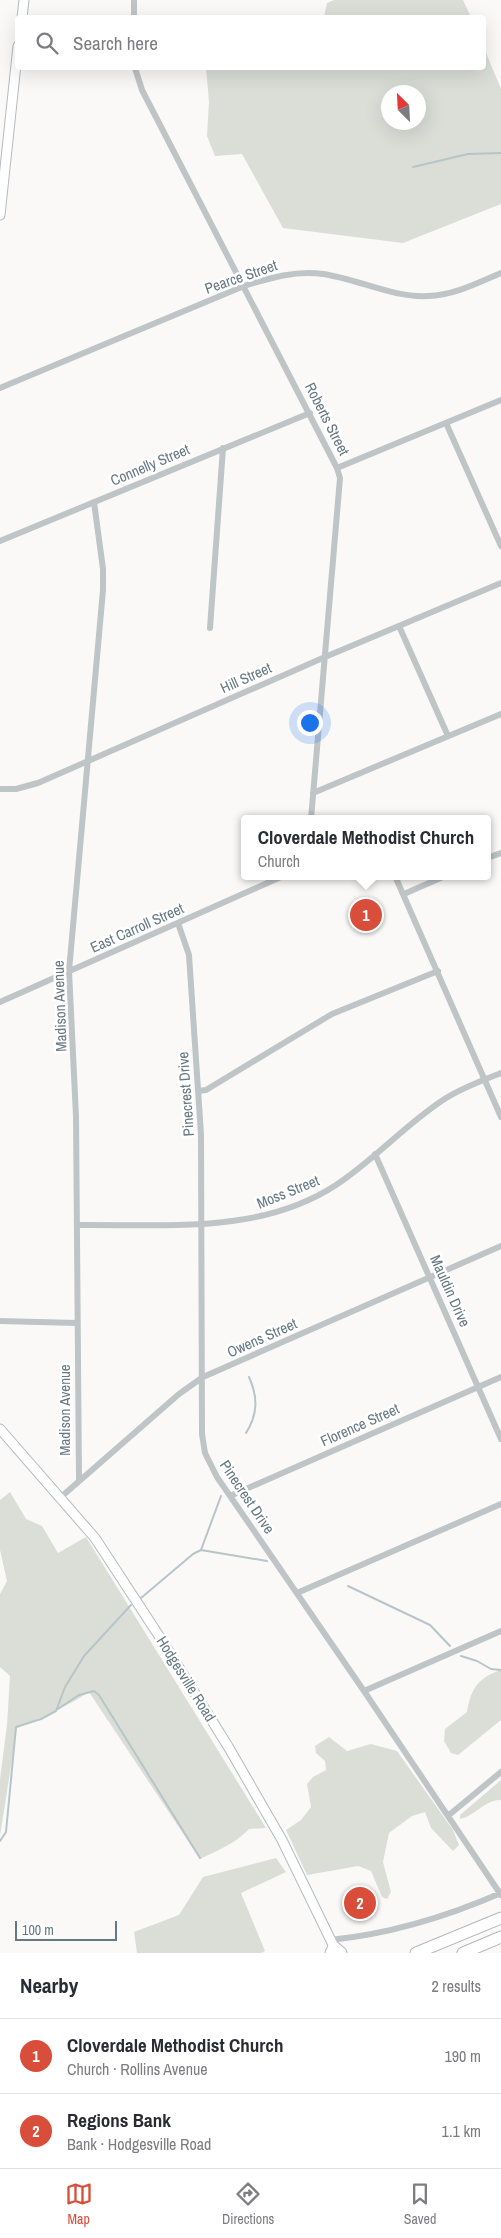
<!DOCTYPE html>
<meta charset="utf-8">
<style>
body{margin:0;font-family:"Archivo Narrow",sans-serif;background:#f2f2f3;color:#2b2b33}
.compass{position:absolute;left:381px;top:85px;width:45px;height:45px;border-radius:50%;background:#fff;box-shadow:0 5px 20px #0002;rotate:336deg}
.scale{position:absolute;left:15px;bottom:12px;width:102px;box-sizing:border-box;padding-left:5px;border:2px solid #667881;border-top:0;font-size:14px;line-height:18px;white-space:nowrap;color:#667881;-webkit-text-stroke:4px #fff;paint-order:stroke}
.you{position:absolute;left:309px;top:722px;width:18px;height:18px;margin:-12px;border:4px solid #fff;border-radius:50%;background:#1a73e8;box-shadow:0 0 0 8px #1a73e833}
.badge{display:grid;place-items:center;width:32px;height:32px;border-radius:50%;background:#d84e3a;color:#fff;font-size:16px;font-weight:700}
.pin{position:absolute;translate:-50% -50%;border:2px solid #fff;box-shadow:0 1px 5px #0006}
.popup{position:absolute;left:241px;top:815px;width:250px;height:65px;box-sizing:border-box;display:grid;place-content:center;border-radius:5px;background:#fff;filter:drop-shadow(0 1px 4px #0005);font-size:16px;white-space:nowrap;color:#7c7c81}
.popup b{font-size:19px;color:#2b2b33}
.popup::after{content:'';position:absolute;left:50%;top:100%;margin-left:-10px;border:10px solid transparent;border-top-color:#fff}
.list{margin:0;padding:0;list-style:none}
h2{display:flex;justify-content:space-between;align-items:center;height:65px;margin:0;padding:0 20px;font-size:21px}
h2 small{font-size:16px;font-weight:400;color:#7c7c81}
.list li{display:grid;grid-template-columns:32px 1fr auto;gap:15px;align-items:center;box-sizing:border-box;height:75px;padding:0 20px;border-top:1px solid #e1e1e2}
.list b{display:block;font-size:19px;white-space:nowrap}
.list p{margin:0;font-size:16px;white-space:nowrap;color:#7c7c81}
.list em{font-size:16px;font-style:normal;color:#7c7c81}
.icon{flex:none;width:28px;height:28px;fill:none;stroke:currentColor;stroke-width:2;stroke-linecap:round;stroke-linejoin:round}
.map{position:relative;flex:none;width:501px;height:1953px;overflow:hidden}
.search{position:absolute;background:#fff;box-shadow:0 5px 20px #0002;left:15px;right:15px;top:15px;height:55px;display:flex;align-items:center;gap:12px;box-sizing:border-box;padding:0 18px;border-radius:5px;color:#7c7c81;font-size:19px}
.sheet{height:215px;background:#fff}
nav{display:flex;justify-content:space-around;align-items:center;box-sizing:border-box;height:70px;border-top:1px solid #e1e1e2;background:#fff;font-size:14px;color:#7c7c81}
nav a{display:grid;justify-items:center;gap:2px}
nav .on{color:#d84e3a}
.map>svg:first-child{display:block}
.green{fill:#daded7;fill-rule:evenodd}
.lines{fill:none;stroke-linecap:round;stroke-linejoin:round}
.stream{stroke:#b8c5c8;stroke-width:2}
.secondary-casing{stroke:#b4babe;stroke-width:11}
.highway-casing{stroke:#b3b8bb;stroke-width:13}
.street{stroke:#bfc4c7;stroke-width:6}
.secondary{stroke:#fff;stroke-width:9}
.highway{stroke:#fff;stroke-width:11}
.labels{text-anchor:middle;stroke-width:5;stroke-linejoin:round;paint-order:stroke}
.street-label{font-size:15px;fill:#667881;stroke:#fff}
</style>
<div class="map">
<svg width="501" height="1953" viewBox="0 0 501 1953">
<rect width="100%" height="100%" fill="#faf9f8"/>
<path class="green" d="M334,0H463L471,17H324L327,3Z
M484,48L501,89V204L403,243L283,228L242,154L215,156L207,136L209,102L206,68H484ZM388,92H418V122H388Z
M10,1492L26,1519L42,1526L58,1553L86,1537L266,1828L249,1829C235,1844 218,1850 200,1859L89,1692C66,1707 43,1717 17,1728L0,1836V1779L7,1725L10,1676L0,1667V1594L7,1581L0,1550V1500Z
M501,1670V1720L458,1755L451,1753L444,1741L445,1729L467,1712C471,1688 478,1678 501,1670Z
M329,1737L347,1751L371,1744L397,1751L453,1830L459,1845L453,1851L431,1828L425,1812L412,1816L389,1833L383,1862L391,1892L387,1899L382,1897L371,1871L358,1866L307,1875L286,1830L301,1820L311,1807L307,1784L313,1777L326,1770L325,1761L316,1753L315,1746Z
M501,1780V1800C486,1799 475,1816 460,1819V1815Z
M276,1858L286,1872L241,1893L265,1951L261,1953H137L134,1932L179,1915L203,1877Z"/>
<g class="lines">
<path class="stream" d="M413,167L468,154L501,153
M246,1433C258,1414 258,1397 249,1377
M201,1550L221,1496
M348,1586L430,1625L450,1646
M141,1598L193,1554L201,1550L267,1561
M461,1656L477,1661L491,1669L501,1670
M58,1709L79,1695L94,1691L99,1695L200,1858
M0,1841L6,1832L16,1727L41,1719L56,1711L65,1687L84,1656L131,1605"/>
<defs>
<path id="secondary" d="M22,18L24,0
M0,215L18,46
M0,1429L95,1538L163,1642L229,1748L282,1840L337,1953"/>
<path id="highway" d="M331,1953L334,1947L341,1953
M416,1953L501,1918
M463,1953L501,1937"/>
</defs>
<use href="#secondary" class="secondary-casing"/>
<use href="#highway" class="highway-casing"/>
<path class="street" d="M134,18V0
M135,68L142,90L337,468L340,478L311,819
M0,388L244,286C270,278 296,270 323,274C358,279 393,298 428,296C455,295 477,283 501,273
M446,423L501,546
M337,468L501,400
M0,541L310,413
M399,626L448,736
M210,628L223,448
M0,789H16L38,783L325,657L501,583
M313,793L501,714
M487,858L501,853
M395,876L501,1117
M404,894L445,876
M178,923L189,955L201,1134L202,1434L205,1453L217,1477L364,1691L501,1895
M0,1002L283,876
M198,1091L206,1090L332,1014L438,971
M375,1154L501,1439
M77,1225C164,1224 260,1235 336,1185C374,1160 405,1125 443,1100C461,1088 481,1081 501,1073
M0,1321L77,1323
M79,1480L76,1116L69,971L103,590V569L94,502
M230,1496L501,1377
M61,1497L179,1394L203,1377L501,1246
M297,1593L501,1504
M364,1691L501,1631
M449,1815L501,1772
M330,1940C390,1934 446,1917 501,1893"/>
<use href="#secondary" class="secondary"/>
<use href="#highway" class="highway"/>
</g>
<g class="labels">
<g class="street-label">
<text transform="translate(241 277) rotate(-19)" y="5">Pearce Street</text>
<text transform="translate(327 419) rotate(63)" y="5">Roberts Street</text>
<text transform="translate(150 465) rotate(-23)" y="5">Connelly Street</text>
<text transform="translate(246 678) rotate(-24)" y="5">Hill Street</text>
<text transform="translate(137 928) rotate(-24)" y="5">East Carroll Street</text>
<text transform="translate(60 1006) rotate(-92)" y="5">Madison Avenue</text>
<text transform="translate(186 1094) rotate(-94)" y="5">Pinecrest Drive</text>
<text transform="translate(288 1192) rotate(-22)" y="5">Moss Street</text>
<text transform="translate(450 1291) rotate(66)" y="5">Mauldin Drive</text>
<text transform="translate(262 1338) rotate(-24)" y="5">Owens Street</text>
<text transform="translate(65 1410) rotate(-90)" y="5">Madison Avenue</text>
<text transform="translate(360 1425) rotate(-24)" y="5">Florence Street</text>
<text transform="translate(247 1497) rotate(56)" y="5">Pinecrest Drive</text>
<text transform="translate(186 1679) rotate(58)" y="5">Hodgesville Road</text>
</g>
</g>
</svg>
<svg class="compass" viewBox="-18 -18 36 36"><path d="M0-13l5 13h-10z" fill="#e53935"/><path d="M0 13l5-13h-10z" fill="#7c7c81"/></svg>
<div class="scale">100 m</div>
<div class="you"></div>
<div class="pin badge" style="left:366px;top:915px">1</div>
<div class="popup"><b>Cloverdale Methodist Church</b>Church</div>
<div class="pin badge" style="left:360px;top:1903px">2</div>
<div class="search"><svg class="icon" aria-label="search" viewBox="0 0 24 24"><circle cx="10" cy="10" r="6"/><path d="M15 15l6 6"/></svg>Search here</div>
</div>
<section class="sheet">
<h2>Nearby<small>2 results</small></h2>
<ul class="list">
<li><span class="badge">1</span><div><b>Cloverdale Methodist Church</b><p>Church · Rollins Avenue</p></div><em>190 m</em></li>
<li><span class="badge">2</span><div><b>Regions Bank</b><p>Bank · Hodgesville Road</p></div><em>1.1 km</em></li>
</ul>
</section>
<nav>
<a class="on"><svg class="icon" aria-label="map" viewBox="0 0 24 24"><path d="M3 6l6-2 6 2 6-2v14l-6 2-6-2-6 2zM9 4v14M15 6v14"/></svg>Map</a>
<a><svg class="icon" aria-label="directions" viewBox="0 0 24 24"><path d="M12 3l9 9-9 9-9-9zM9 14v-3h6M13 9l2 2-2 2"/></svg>Directions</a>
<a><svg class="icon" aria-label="saved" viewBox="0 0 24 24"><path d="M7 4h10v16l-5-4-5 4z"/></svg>Saved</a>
</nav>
